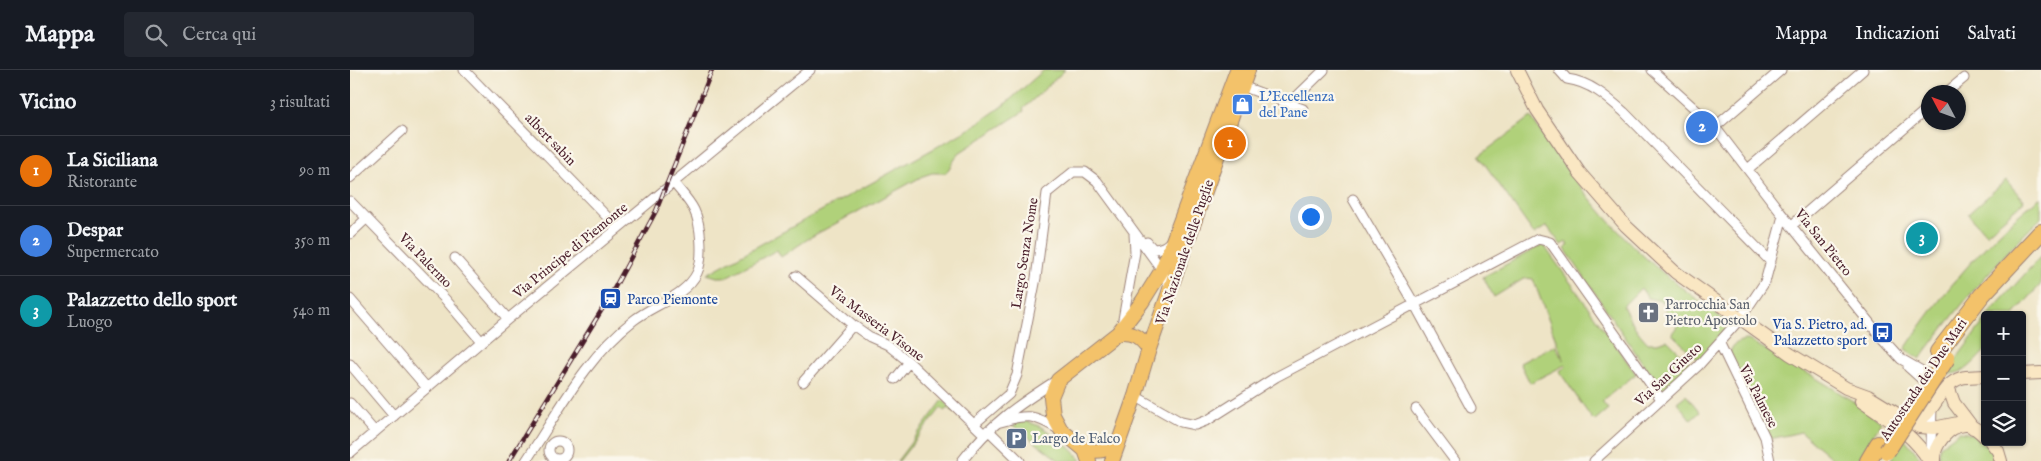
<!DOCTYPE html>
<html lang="it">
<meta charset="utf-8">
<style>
body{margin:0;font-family:"IM FELL English",serif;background:#242831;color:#f1f3f6}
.controls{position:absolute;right:15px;bottom:15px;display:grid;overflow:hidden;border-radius:5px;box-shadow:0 1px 4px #0004}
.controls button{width:45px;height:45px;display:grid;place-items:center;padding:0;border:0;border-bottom:1px solid #363941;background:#171b24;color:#f1f3f6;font:25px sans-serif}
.compass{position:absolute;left:1571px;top:15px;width:45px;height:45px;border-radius:50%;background:#171b24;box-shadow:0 1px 4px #0004;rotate:311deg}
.you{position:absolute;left:960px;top:146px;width:18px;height:18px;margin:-12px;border:4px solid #fff;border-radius:50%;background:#1a73e8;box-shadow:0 0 0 8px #1a73e833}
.badge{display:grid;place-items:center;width:32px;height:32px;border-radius:50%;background:#d690ce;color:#fff;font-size:16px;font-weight:700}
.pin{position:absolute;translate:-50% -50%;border:2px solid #fff;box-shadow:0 1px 5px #0006}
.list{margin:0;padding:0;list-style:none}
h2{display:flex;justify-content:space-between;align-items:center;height:65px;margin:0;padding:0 20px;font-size:21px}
h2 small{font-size:16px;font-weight:400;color:#9ea1a6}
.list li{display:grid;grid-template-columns:32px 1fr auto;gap:15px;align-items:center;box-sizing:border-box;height:70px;padding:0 20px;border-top:1px solid #363941}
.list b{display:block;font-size:19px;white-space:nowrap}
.list p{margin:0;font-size:16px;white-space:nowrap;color:#9ea1a6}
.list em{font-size:16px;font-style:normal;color:#9ea1a6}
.icon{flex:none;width:28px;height:28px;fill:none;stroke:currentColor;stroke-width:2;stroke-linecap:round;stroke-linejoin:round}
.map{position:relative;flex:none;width:1691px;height:391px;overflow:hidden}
header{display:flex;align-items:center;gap:30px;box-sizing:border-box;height:70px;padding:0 25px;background:#171b24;border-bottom:1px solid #363941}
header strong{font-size:24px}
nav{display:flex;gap:28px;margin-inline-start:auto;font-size:18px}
.search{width:350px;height:45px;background:#242831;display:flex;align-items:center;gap:12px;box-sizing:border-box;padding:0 18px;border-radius:5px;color:#9ea1a6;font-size:19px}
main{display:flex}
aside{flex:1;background:#171b24}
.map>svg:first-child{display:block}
.green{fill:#b0d17a;stroke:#7d7852}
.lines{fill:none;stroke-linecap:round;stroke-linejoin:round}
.minor-casing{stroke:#9c8278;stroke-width:11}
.secondary-casing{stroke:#9c8278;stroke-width:14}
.primary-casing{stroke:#9c8278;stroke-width:16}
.motorway-casing{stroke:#9c8278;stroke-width:18}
.minor{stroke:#fff;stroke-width:9}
.secondary{stroke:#fae7c3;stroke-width:12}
.primary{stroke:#f3c26a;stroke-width:14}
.motorway{stroke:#f3c26a;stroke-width:16}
.rail-casing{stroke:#4a1f2b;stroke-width:4.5}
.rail{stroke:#fbf7ec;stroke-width:2.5;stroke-dasharray:8;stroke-linecap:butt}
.motorway-bridge-casing{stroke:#9c8278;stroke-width:18;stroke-linecap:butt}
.motorway-bridge{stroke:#f3c26a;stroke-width:16}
.labels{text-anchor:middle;stroke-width:4.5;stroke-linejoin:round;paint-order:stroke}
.shop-label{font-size:14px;fill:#366cbe;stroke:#fbf7ec;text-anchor:start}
.street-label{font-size:14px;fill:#4a1f2b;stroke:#fbf7ec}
.transit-label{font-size:14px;fill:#164399;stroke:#fbf7ec;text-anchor:start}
.worship-label{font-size:14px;fill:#5b616d;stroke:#fbf7ec;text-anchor:start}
.service-label{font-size:14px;fill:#4e5e75;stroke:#fbf7ec;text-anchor:start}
</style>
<header>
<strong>Mappa</strong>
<div class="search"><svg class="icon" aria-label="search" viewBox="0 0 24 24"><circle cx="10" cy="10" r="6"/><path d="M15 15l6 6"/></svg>Cerca qui</div>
<nav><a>Mappa</a><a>Indicazioni</a><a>Salvati</a></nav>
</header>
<main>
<aside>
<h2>Vicino<small>3 risultati</small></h2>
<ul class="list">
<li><span class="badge" style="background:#e8710a">1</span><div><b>La Siciliana</b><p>Ristorante</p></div><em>90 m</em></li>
<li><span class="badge" style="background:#3f7fe0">2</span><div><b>Despar</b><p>Supermercato</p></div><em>350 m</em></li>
<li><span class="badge" style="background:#0f9aa8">3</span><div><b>Palazzetto dello sport</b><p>Luogo</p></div><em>540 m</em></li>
</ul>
</aside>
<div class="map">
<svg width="1691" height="391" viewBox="0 0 1691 391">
<rect width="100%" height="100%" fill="#fbf7ec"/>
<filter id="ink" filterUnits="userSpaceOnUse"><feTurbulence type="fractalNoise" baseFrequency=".02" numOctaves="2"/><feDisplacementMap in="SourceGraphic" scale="10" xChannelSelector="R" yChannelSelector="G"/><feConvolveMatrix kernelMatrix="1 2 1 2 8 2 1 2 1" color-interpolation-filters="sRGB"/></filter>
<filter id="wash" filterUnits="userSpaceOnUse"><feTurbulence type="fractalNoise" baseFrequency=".0096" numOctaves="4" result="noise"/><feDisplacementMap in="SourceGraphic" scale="20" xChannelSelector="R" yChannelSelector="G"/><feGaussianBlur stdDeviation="1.12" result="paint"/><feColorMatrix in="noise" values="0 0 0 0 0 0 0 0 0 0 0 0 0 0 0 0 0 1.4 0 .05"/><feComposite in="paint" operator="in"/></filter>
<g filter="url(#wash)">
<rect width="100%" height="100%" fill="#eee4c6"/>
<path class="green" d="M694,0H715L673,39L674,41L609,83L596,103H582L573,106L461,167L431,187L427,180L376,207H367L357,204L621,58L654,35Z
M1181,47C1211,93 1244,137 1282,175C1311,204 1345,227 1377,252L1379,256L1349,291L1323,265L1322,263L1327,257C1322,249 1313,246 1317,235L1315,232L1298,228L1291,218L1273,236C1280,250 1287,262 1298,273H1307L1317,270L1342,295L1313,320H1311L1215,179L1218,176L1216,172L1211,175L1197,156L1184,164L1129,86Z
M1656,110L1674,131L1636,164L1618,144Z
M1691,127V148C1646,191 1607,239 1570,289L1555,279C1591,224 1639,166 1691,127Z
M1192,175L1195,177L1286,304L1252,331L1258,339L1245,350L1242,349L1209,301L1216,297L1215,295L1180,313L1170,293L1205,275L1214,291L1183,209L1175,208L1144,227L1133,207Z
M1691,186V214L1664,245H1638Z
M1635,250V281C1618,298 1617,303 1592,305L1607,288Z
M1398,270C1443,295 1491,320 1531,352L1507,391H1485L1451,362L1420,369L1379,288C1380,276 1387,270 1398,270Z
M1336,325L1350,342L1341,350L1327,332Z
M593,330L608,344L598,338L594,341L591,338L549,391H547Z
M673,351C691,353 722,375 731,391H710L661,354Z
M1609,362C1628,363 1638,376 1647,391H1588L1590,376Z
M1554,368L1570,387L1568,391H1540Z"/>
</g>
<g filter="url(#ink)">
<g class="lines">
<defs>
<path id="minor" d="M114,0L268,158
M1209,0L1217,9C1240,12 1257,27 1274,42L1421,192
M1302,0L1365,57L1431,143L1531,267L1551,289L1586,309
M892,16L953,39
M1597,22L1614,8
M939,34L974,0
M1365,57L1431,0
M1398,99L1513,0
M0,108L52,61
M1003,129L1065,235L1121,338
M0,131L95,229L131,271
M1441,156L1578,38
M0,164L17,148
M797,172L803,179C812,179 816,176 822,170
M105,188L158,249
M446,206L503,255L520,267L538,275L559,292L634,364
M0,229L77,318
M772,255L785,182L784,164
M1370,274L1415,367L1420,391
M0,294L44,346
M1558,297L1578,315L1580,320
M545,309L559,292
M453,312L503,255
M785,326L831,352L845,355L858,350L926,307L1188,169L1200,172L1311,329
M0,333L25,362
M1582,335L1581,377L1583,383
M1066,339L1105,391
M647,353C679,344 680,343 710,360
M624,354L659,324L667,305L686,208L697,123L723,102H735L747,111L812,200L819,215L817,221
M638,360L670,391
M199 380a9 9 0 1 1 18 0a9 9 0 1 1-18 0Z
M0,383L158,249L460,0
M176,391C209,341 236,287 284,250C303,235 336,226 347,203C354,188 351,154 344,140C339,130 330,121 323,112
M612,391C641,353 668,335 707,310
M1244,391L1348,296L1390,249L1415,212L1433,146"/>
<path id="secondary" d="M1167,0L1187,40L1229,102L1276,156L1325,202L1440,284L1496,318L1518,326L1562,353L1569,357L1583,358L1608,353L1615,355
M1672,304L1691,303
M1598,316L1604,333L1623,358
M1511,331C1535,348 1564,364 1579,391
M1562,353C1585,348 1588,315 1611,308C1618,306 1627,307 1635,306
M1641,372L1648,381L1651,391
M1584,391C1583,376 1598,356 1615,355C1622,354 1630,362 1635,367"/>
<path id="primary" d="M768,263C784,262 790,267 799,279
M735,380C751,382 756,381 769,371
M739,391L735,380L711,360L703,345L701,327L708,310L768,263L792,232L812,200L887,0
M762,391L785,326L799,279L898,0"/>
<path id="motorway" d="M1588,282L1632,225L1691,162
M1518,391L1528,374"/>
</defs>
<use href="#minor" class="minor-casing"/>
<use href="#secondary" class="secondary-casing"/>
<use href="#primary" class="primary-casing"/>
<use href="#motorway" class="motorway-casing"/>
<use href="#minor" class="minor"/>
<use href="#secondary" class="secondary"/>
<use href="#primary" class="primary"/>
<use href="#motorway" class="motorway"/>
<defs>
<path id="rail" d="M159,391L259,228L306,141L362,0"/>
</defs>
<use href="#rail" class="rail-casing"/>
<use href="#rail" class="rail"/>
<defs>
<path id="motorway-bridge" d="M1537,381L1597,288"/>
</defs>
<use href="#motorway-bridge" class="motorway-bridge-casing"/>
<use href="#motorway-bridge" class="motorway-bridge"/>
</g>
</g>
<defs>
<symbol id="shop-square" viewBox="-11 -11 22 22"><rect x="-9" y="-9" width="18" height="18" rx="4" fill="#3f7fe0" stroke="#fbf7ec"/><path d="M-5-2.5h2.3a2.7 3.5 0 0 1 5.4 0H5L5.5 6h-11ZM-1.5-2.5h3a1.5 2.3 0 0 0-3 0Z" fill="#fff"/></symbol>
<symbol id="station-square" viewBox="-11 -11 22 22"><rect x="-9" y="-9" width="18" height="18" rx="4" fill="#1a4fb4" stroke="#fbf7ec"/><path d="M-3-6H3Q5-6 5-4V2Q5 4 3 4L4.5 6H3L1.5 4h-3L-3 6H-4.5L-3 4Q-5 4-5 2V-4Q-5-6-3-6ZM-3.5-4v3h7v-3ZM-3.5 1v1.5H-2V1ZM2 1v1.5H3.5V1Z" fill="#fff"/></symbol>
<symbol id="church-square" viewBox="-11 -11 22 22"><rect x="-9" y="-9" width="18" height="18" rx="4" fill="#6b7280" stroke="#fbf7ec"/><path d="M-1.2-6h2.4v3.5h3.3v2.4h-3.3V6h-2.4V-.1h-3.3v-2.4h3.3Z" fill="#fff"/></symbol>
<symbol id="bus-square" viewBox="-11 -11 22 22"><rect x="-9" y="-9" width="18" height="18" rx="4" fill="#1a4fb4" stroke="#fbf7ec"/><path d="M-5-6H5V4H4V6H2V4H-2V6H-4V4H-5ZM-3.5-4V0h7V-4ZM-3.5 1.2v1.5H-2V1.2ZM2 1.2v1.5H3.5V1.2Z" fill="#fff"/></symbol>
<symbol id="parking-square" viewBox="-11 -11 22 22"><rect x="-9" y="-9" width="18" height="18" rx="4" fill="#5c6f8a" stroke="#fbf7ec"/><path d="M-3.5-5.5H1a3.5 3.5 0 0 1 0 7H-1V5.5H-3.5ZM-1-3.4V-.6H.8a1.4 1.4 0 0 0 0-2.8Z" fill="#fff"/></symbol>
</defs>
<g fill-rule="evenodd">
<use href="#shop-square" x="880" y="22" width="25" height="25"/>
<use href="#station-square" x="248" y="216" width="25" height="25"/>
<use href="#church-square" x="1286" y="230" width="25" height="25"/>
<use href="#bus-square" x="1520" y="250" width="25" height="25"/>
<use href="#parking-square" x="654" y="356" width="25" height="25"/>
</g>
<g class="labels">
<g class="shop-label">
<text x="909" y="31">L'Eccellenza<tspan x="909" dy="16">del Pane</tspan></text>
</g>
<g class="street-label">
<text transform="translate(201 69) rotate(46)" y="5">albert sabin</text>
<text transform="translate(1474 172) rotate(51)" y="5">Via San Pietro</text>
<text transform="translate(220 180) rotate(-39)" y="5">Via Principe di Piemonte</text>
<text transform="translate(834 182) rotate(-71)" y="5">Via Nazionale delle Puglie</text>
<text transform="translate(674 183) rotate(-81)" y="5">Largo Senza Nome</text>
<text transform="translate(76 190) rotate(46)" y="5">Via Palermo</text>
<text transform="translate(527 253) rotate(37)" y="5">Via Masseria Visone</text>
<text transform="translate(1318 304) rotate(-43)" y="5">Via San Giusto</text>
<text transform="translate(1573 309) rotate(-56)" y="5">Autostrada dei Due Mari</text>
<text transform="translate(1409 326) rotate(63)" y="5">Via Palmese</text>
</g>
<g class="transit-label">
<text x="277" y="234">Parco Piemonte</text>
<text x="1517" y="259" text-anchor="end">Via S. Pietro, ad.<tspan x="1517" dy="16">Palazzetto sport</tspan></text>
</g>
<g class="worship-label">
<text x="1315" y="239">Parrocchia San<tspan x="1315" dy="16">Pietro Apostolo</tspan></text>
</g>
<g class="service-label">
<text x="682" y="373">Largo de Falco</text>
</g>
</g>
</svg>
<div class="controls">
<button>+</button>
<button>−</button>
<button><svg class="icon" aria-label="layers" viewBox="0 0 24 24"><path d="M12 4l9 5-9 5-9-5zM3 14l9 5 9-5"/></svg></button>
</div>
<svg class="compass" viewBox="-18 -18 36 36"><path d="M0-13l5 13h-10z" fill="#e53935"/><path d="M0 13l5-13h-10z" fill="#9ea1a6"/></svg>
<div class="you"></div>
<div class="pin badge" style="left:880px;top:73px;background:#e8710a">1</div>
<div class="pin badge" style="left:1352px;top:57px;background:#3f7fe0">2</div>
<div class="pin badge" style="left:1572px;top:168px;background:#0f9aa8">3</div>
</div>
</main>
